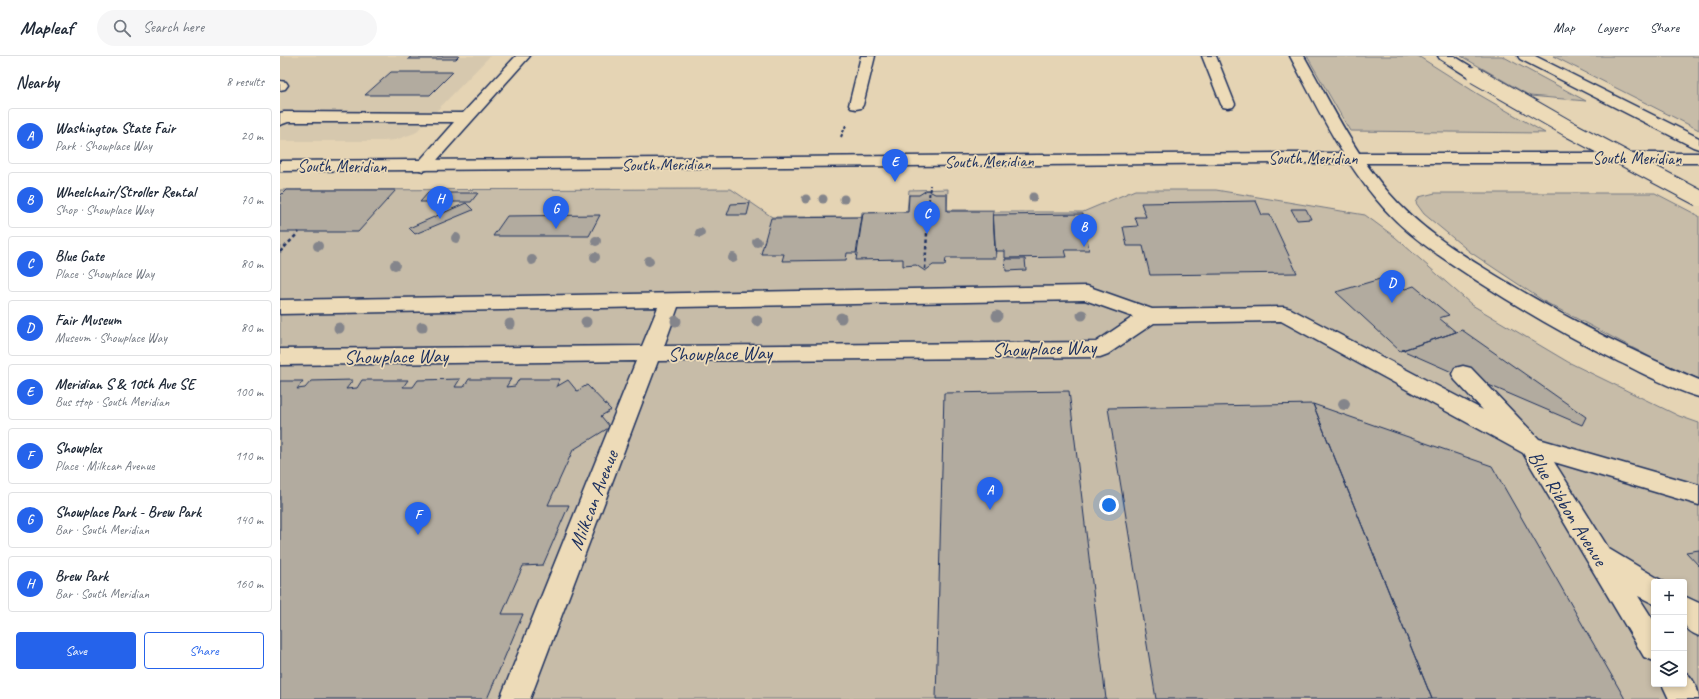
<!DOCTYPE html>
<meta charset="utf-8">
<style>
body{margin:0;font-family:Caveat,sans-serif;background:#f6f6f7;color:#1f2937}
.controls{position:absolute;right:12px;bottom:12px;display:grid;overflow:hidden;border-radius:4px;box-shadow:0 2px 6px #0003}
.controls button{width:36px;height:36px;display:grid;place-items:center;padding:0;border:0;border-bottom:1px solid #e0e1e3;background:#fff;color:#1f2937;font:20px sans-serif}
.you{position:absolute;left:829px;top:449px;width:14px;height:14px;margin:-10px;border:3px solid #fff;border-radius:50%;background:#1a73e8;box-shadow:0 0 0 6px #1a73e833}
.badge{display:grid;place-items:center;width:26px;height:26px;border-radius:50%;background:#2563eb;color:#fff;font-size:13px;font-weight:700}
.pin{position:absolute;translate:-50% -33px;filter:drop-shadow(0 1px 2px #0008)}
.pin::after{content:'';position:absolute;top:21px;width:14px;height:12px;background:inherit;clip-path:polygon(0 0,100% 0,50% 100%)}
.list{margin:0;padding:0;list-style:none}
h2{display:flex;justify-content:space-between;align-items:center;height:52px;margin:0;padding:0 16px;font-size:17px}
h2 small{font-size:13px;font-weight:400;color:#747a83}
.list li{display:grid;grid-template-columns:26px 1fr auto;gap:12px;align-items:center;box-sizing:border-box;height:56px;margin:0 8px 8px;padding:0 8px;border:1px solid #e0e1e3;border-radius:4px}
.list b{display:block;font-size:15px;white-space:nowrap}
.list p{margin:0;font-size:13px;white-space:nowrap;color:#747a83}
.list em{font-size:13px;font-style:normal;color:#747a83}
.actions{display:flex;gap:8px;padding:12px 16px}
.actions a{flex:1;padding:9px 0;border:1px solid #2563eb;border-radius:4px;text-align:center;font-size:14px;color:#2563eb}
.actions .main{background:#2563eb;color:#fff}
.icon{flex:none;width:22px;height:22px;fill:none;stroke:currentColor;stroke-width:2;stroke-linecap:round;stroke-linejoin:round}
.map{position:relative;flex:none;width:1419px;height:643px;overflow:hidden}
header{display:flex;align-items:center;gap:24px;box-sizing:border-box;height:56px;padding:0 20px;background:#fff;border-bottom:1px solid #e0e1e3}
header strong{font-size:19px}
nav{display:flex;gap:22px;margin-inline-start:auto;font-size:14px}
.search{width:280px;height:36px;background:#f6f6f7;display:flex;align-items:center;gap:10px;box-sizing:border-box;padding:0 14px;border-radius:22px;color:#747a83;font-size:15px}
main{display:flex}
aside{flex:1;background:#fff}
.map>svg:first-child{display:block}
.built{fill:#d6c8ae}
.green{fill:#c7bca8;stroke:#717683;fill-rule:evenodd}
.building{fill:#b2ab9f;stroke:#1b2f5e}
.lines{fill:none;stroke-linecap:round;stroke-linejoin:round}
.minor-casing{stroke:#1b2f5e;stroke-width:3}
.major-casing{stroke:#1b2f5e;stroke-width:3}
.highway-casing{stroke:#1b2f5e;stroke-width:3}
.path-far1{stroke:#1b2f5e;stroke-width:2;stroke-dasharray:3 2;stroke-linecap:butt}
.path{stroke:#1b2f5e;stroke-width:2.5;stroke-dasharray:3.5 3;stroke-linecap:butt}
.minor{fill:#eddbb8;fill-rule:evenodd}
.major{fill:#eddbb8;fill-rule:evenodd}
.highway{fill:#eddbb8;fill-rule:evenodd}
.highway-bridge-casing{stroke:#1b2f5e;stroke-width:18;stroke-linecap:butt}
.highway-bridge{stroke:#eddbb8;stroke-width:16}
.tree{fill:#84858b}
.labels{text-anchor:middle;stroke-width:3.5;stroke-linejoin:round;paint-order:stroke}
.far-street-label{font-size:17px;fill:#1b2f5e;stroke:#eddbb8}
.street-label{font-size:20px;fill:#1b2f5e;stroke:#eddbb8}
</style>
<header>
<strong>Mapleaf</strong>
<div class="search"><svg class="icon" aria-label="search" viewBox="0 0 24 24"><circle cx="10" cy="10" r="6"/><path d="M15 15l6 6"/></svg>Search here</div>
<nav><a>Map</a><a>Layers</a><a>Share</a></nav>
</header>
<main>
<aside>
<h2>Nearby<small>8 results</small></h2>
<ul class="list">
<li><span class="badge">A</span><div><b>Washington State Fair</b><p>Park · Showplace Way</p></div><em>20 m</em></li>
<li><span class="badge">B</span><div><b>Wheelchair/Stroller Rental</b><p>Shop · Showplace Way</p></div><em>70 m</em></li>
<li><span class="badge">C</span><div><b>Blue Gate</b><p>Place · Showplace Way</p></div><em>80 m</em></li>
<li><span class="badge">D</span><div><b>Fair Museum</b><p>Museum · Showplace Way</p></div><em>80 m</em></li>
<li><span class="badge">E</span><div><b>Meridian S &amp; 10th Ave SE</b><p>Bus stop · South Meridian</p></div><em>100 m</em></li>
<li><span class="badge">F</span><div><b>Showplex</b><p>Place · Milkcan Avenue</p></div><em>110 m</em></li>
<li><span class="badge">G</span><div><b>Showplace Park - Brew Park</b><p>Bar · South Meridian</p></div><em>140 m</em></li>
<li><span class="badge">H</span><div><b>Brew Park</b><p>Bar · South Meridian</p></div><em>160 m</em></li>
</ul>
<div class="actions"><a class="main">Save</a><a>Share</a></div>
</aside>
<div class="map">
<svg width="1419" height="643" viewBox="0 0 1419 643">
<rect width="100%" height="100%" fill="#e5d4b4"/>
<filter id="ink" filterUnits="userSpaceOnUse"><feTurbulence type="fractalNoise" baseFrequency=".025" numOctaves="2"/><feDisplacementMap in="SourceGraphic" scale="8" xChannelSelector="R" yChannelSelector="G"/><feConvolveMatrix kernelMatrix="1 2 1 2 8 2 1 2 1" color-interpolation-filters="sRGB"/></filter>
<g filter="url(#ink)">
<path class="built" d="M0,0H210L135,77L115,84L103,85H0Z"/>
<path class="green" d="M1027,0H1138L1198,38L1265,77L1070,75Z
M1181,0H1222L1306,45L1250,40Z
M1273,0H1419V74Z
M451,133L492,161H581L582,156H627L629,134L668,133L667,154H714V156H803L855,134H936L1085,159L1115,181L1192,249L1288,306L1399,360L1419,367V643H0V134ZM1374,526H1404V628H1374Z
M1155,137H1375L1419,160V323L1378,305L1265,246L1190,196L1144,158L1136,147L1139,141Z"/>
<path class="building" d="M132,0H179L176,3H128Z
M111,16H173L150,39H85Z
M6,134H116L78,176H0V140Z
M647,134L655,138H667V155H713L716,202H666L665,209H653L645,215L636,209L623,210V203L576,204L583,157L628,156L629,139H639Z
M148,137H198L191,146H140Z
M976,145L982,159H990L1017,217L870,219L863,190H847L843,171L858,170L855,161H866L861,147Z
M186,147L193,154L135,178L129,172Z
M470,147L467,159H447L451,148Z
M1011,153H1026L1031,163L1017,164Z
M803,158L809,194H785L787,201L725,202V195H715L713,159Z
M320,159L309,180H213L227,160Z
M582,161L576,197H567L566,204L502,205L504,198H481L491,162Z
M725,203H745L746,214L726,215Z
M1110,220L1125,233L1134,230L1169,259L1159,262L1176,276L1120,295L1056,236Z
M1182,274L1306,361L1302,369L1183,318L1181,320L1122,294Z
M180,323L175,331H184L189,323H231L226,331L235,330L239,323H280L276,331L288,324L297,335L307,329L331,354L321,360L330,371L293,394L268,449H289L263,509L243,510L222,558H243L207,643H0V325H23L17,333L25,332L31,325L73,324L66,333L77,332L82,324H128L123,331H133L138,324Z
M789,335L826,643H656L664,337Z
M1033,348L1152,643H876L828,352Z
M1033,348L1212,410L1345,643H1152Z
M1419,494V510L1406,496Z"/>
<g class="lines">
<defs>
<path id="minor" d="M236,0H250L149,113L143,115L137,113L135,110L174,66H8L0,69V57L4,56L183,57Z
M581,0H595L583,49L581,52L576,53L571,52L569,49Z
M922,0H936L955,48L953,51L948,52L943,51L941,48Z
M0,25L6,26L8,29L5,33L0,34Z
M807,230L872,253L1004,251L1011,253L1203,354L1175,324L1172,318L1175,312L1183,310L1191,312L1259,383L1419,429V449L1274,406L1329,493L1384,526H1374V548L1358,540L1374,565V605L1364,601L1243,397L1001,265L874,267L828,298L820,301L378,305L250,643H220L356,305L0,309V293L362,290L378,251L0,258V244ZM805,244L853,261L816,286L384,290L398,251Z
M1404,540L1419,547V580C1398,572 1404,559 1404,540Z
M1404,616C1412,619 1419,634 1419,643H1389L1382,628H1404Z"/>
<path id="major" d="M1011,97H1419V107H1011L0,115V105Z"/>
<path id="highway" d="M1010,0H1024C1050,46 1073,95 1108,136C1138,171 1176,195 1215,219C1280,259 1348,294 1419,324V341C1391,333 1365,318 1339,306C1291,282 1244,255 1199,226C1162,202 1124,178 1096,143C1060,100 1036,49 1010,0Z
M1158,0H1174L1200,16L1202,19L1200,22L1195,23L1190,22L1160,3Z
M1238,0H1255L1419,82V93L1413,91L1240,3Z"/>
</defs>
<use href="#minor" class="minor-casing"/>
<use href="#major" class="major-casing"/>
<use href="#highway" class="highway-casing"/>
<path class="path-far1" d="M561,81L566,69
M648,160L650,129"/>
<path class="path" d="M0,196L19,176
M645,213L648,159"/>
<use href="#minor" class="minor"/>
<use href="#major" class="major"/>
<use href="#highway" class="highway"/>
<defs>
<path id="highway-bridge" d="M1195,19L1291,74L1419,142"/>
</defs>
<use href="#highway-bridge" class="highway-bridge-casing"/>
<use href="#highway-bridge" class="highway-bridge"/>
</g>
<g class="tree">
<circle cx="753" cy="141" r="4.5"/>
<circle cx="526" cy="143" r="4.5"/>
<circle cx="543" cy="143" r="4.5"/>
<circle cx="564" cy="143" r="4.5"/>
<circle cx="420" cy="177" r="5"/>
<circle cx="176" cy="182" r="5"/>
<circle cx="316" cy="185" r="5"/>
<circle cx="477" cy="186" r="5"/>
<circle cx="38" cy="190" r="5"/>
<circle cx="315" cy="201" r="5"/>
<circle cx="453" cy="202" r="5"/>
<circle cx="252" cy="204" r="5"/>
<circle cx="369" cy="205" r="5"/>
<circle cx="115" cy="209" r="5"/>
<circle cx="802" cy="259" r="5.5"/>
<circle cx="717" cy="260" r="5.5"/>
<circle cx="561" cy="262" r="5.5"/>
<circle cx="396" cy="265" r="5.5"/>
<circle cx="477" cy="265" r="5.5"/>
<circle cx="306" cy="266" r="5.5"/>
<circle cx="230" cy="268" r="5.5"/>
<circle cx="142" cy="271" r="5.5"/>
<circle cx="59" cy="272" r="5.5"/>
<circle cx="1064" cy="348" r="6"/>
</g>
</g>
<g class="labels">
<g class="far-street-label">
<text x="1033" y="108">South Meridian</text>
<text x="1357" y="108">South Meridian</text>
<text transform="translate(709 105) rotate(-1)" y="6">South Meridian</text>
<text transform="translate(386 108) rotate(-1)" y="6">South Meridian</text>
<text x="62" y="116">South Meridian</text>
</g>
<g class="street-label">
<text transform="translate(764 292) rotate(-2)" y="7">Showplace Way</text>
<text transform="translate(440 297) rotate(-1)" y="7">Showplace Way</text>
<text transform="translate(116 300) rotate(-1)" y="7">Showplace Way</text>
<text transform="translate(313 444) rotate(-69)" y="7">Milkcan Avenue</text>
<text transform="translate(1288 452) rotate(58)" y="7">Blue Ribbon Avenue</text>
</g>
</g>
</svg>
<div class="controls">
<button>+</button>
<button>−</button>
<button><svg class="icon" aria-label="layers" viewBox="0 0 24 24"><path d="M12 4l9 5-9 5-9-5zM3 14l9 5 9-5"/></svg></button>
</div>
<div class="you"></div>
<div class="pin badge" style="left:710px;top:454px">A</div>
<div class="pin badge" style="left:804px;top:191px">B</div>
<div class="pin badge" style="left:647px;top:178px">C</div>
<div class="pin badge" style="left:1112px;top:247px">D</div>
<div class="pin badge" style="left:615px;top:126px">E</div>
<div class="pin badge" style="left:138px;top:479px">F</div>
<div class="pin badge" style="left:276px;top:173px">G</div>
<div class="pin badge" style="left:160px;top:163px">H</div>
</div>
</main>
